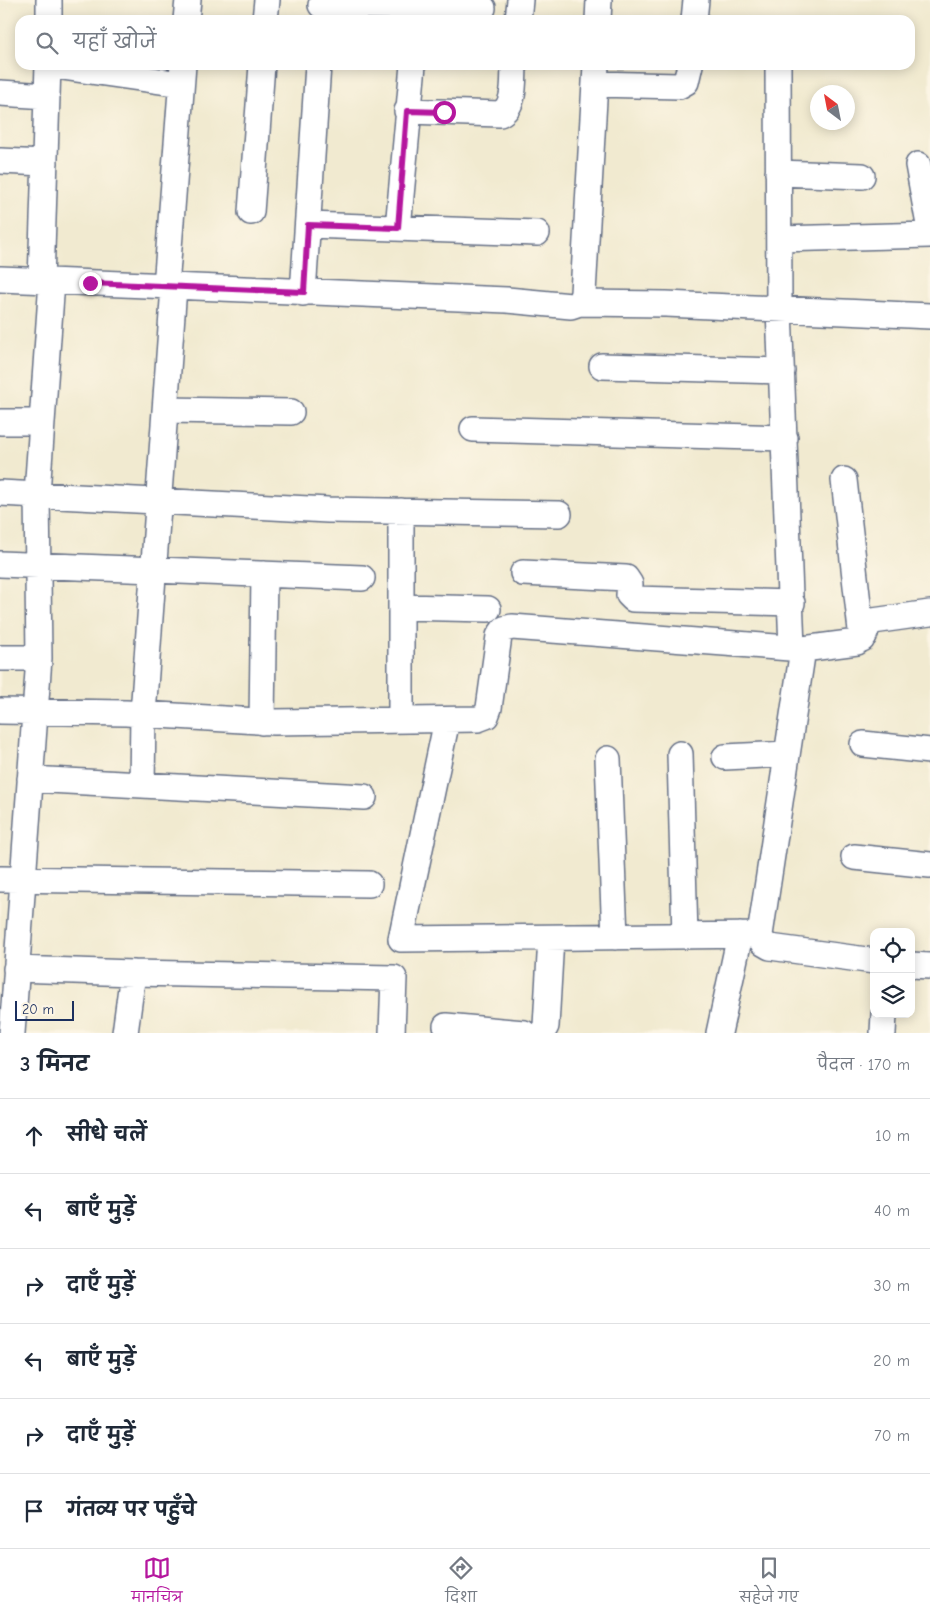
<!DOCTYPE html>
<html lang="hi">
<meta charset="utf-8">
<style>
body{margin:0;font-family:"Comic Neue","Playpen Sans Deva",sans-serif;background:#f2f2f3;color:#1f2937}
.controls{position:absolute;right:15px;bottom:15px;display:grid;overflow:hidden;border-radius:10px;box-shadow:0 2px 12px #0003}
.controls button{width:45px;height:45px;display:grid;place-items:center;padding:0;border:0;border-bottom:1px solid #e0e1e3;background:#fff;color:#1f2937;font:25px sans-serif}
.compass{position:absolute;left:810px;top:85px;width:45px;height:45px;border-radius:50%;background:#fff;box-shadow:0 2px 12px #0003;rotate:328deg}
.scale{position:absolute;left:15px;bottom:12px;width:59px;box-sizing:border-box;padding-left:5px;border:2px solid #1b2f5e;border-top:0;font-size:14px;line-height:18px;white-space:nowrap;color:#1b2f5e;-webkit-text-stroke:4px #fcf5e5;paint-order:stroke}
.stop{position:absolute;width:15px;height:15px;margin:-11px;border:4px solid #b5179e;border-radius:50%;background:#fff}
.stop.end{background:#b5179e;border-color:#fff;box-shadow:0 1px 5px #0008}
.list{margin:0;padding:0;list-style:none}
h2{display:flex;justify-content:space-between;align-items:center;height:65px;margin:0;padding:0 20px;font-size:21px}
h2 small{font-size:16px;font-weight:400;color:#747a83}
.list li{display:grid;grid-template-columns:32px 1fr auto;gap:15px;align-items:center;box-sizing:border-box;height:75px;padding:0 20px;border-top:1px solid #e0e1e3}
.list b{display:block;font-size:19px;white-space:nowrap}
.list em{font-size:16px;font-style:normal;color:#747a83}
.icon{flex:none;width:28px;height:28px;fill:none;stroke:currentColor;stroke-width:2;stroke-linecap:round;stroke-linejoin:round}
.map{position:relative;flex:none;width:930px;height:1033px;overflow:hidden}
.search{position:absolute;background:#fff;box-shadow:0 2px 12px #0003;left:15px;right:15px;top:15px;height:55px;display:flex;align-items:center;gap:12px;box-sizing:border-box;padding:0 18px;border-radius:15px;color:#747a83;font-size:19px}
.sheet{height:515px;background:#fff}
nav{display:flex;justify-content:space-around;align-items:center;box-sizing:border-box;height:70px;border-top:1px solid #e0e1e3;background:#fff;font-size:14px;color:#747a83}
nav a{display:grid;justify-items:center;gap:2px}
nav .on{color:#b5179e}
.map>svg:first-child{display:block}
.lines{fill:none;stroke-linecap:round;stroke-linejoin:round}
.minor-casing{stroke:#667086;stroke-width:28}
.minor{stroke:#fff;stroke-width:25}
.route{stroke:#b5179e;stroke-width:6}
</style>
<div class="map">
<svg width="930" height="1033" viewBox="0 0 930 1033">
<rect width="100%" height="100%" fill="#fcf5e5"/>
<filter id="ink" filterUnits="userSpaceOnUse"><feTurbulence type="fractalNoise" baseFrequency=".02" numOctaves="2"/><feDisplacementMap in="SourceGraphic" scale="10" xChannelSelector="R" yChannelSelector="G"/><feConvolveMatrix kernelMatrix="1 2 1 2 8 2 1 2 1" color-interpolation-filters="sRGB"/></filter>
<filter id="wash" filterUnits="userSpaceOnUse"><feTurbulence type="fractalNoise" baseFrequency=".0096" numOctaves="4" result="noise"/><feDisplacementMap in="SourceGraphic" scale="20" xChannelSelector="R" yChannelSelector="G"/><feGaussianBlur stdDeviation="1.12" result="paint"/><feColorMatrix in="noise" values="0 0 0 0 0 0 0 0 0 0 0 0 0 0 0 0 0 1.4 0 .05"/><feComposite in="paint" operator="in"/></filter>
<g filter="url(#wash)">
<rect width="100%" height="100%" fill="#f1ead0"/>
</g>
<g filter="url(#ink)">
<g class="lines">
<defs>
<path id="minor" d="M321,5L483,8
M49,20V0
M186,20L188,0
M265,20L267,0
M518,20L520,0
M598,20L599,0
M694,20L696,0
M48,65L181,84
M778,65L779,309L792,648
M595,84L679,86L686,82L690,65
M0,93L47,96
M407,111L500,114C516,106 513,81 514,65
M0,161L45,163
M918,165L930,230
M778,173L862,176
M251,212L262,65
M308,225L537,233
M398,228L413,65
M779,239L930,235
M0,279L507,300L571,306L580,303L666,304L930,316
M41,281L48,65
M166,287L183,65
M303,293L318,65
M580,303L583,293L596,65
M602,366L782,371
M165,410L291,412
M0,422H42
M473,429L785,438
M844,480L862,639
M0,493L328,510L559,514
M401,511V720
M0,564L362,578
M523,573L626,578L630,584L629,595L633,599L792,603
M401,607L488,609
M803,649L760,935L763,943L770,947L874,961
M0,658H39
M0,711L126,713L274,722L478,719L486,716L489,708L499,636L504,629L512,627L803,649L857,642L864,636L868,625L873,621L930,613
M447,720L401,939L760,935
M262,722L264,574
M863,744L930,751
M680,754L685,936
M725,757L787,754
M608,759L615,937
M30,779L364,797
M142,785L143,714L174,287
M854,857L930,865
M0,879L369,884
M911,965L930,966
M16,969L133,973L394,978L392,1033
M446,1026L524,1033
M12,1033L39,658L37,493L52,281
M125,1033L133,973
M542,1033L546,1026L551,938
M719,1033L740,935
M883,1033L884,1014"/>
</defs>
<use href="#minor" class="minor-casing"/>
<use href="#minor" class="minor"/>
</g>
</g>
<g class="lines" filter="url(#ink)">
<path class="route" d="M90,283L304,292L308,225L398,228L407,111L444,112"/>
</g>
</svg>
<div class="controls">
<button><svg class="icon" aria-label="locate" viewBox="0 0 24 24"><circle cx="12" cy="12" r="6"/><path d="M12 2v4M12 18v4M2 12h4M18 12h4"/></svg></button>
<button><svg class="icon" aria-label="layers" viewBox="0 0 24 24"><path d="M12 4l9 5-9 5-9-5zM3 14l9 5 9-5"/></svg></button>
</div>
<svg class="compass" viewBox="-18 -18 36 36"><path d="M0-13l5 13h-10z" fill="#e53935"/><path d="M0 13l5-13h-10z" fill="#747a83"/></svg>
<div class="scale">20 m</div>
<div class="stop" style="left:444px;top:112px"></div>
<div class="stop end" style="left:90px;top:283px"></div>
<div class="search"><svg class="icon" aria-label="search" viewBox="0 0 24 24"><circle cx="10" cy="10" r="6"/><path d="M15 15l6 6"/></svg>यहाँ खोजें</div>
</div>
<section class="sheet">
<h2>3 मिनट<small>पैदल · 170 m</small></h2>
<ul class="list">
<li><svg class="icon" aria-label="ahead" viewBox="0 0 24 24"><path d="M12 20V5M6 11l6-6 6 6"/></svg><div><b>सीधे चलें</b></div><em>10 m</em></li>
<li><svg class="icon" aria-label="left" viewBox="0 0 24 24"><path d="M17 20v-9H6M10 6l-5 5 5 5"/></svg><div><b>बाएँ मुड़ें</b></div><em>40 m</em></li>
<li><svg class="icon" aria-label="right" viewBox="0 0 24 24"><path d="M7 20v-9h11M14 6l5 5-5 5"/></svg><div><b>दाएँ मुड़ें</b></div><em>30 m</em></li>
<li><svg class="icon" aria-label="left" viewBox="0 0 24 24"><path d="M17 20v-9H6M10 6l-5 5 5 5"/></svg><div><b>बाएँ मुड़ें</b></div><em>20 m</em></li>
<li><svg class="icon" aria-label="right" viewBox="0 0 24 24"><path d="M7 20v-9h11M14 6l5 5-5 5"/></svg><div><b>दाएँ मुड़ें</b></div><em>70 m</em></li>
<li><svg class="icon" aria-label="arrive" viewBox="0 0 24 24"><path d="M6 21V4h12l-3 4 3 4H6"/></svg><div><b>गंतव्य पर पहुँचे</b></div></li>
</ul>
</section>
<nav>
<a class="on"><svg class="icon" aria-label="map" viewBox="0 0 24 24"><path d="M3 6l6-2 6 2 6-2v14l-6 2-6-2-6 2zM9 4v14M15 6v14"/></svg>मानचित्र</a>
<a><svg class="icon" aria-label="directions" viewBox="0 0 24 24"><path d="M12 3l9 9-9 9-9-9zM9 14v-3h6M13 9l2 2-2 2"/></svg>दिशा</a>
<a><svg class="icon" aria-label="saved" viewBox="0 0 24 24"><path d="M7 4h10v16l-5-4-5 4z"/></svg>सहेजे गए</a>
</nav>
